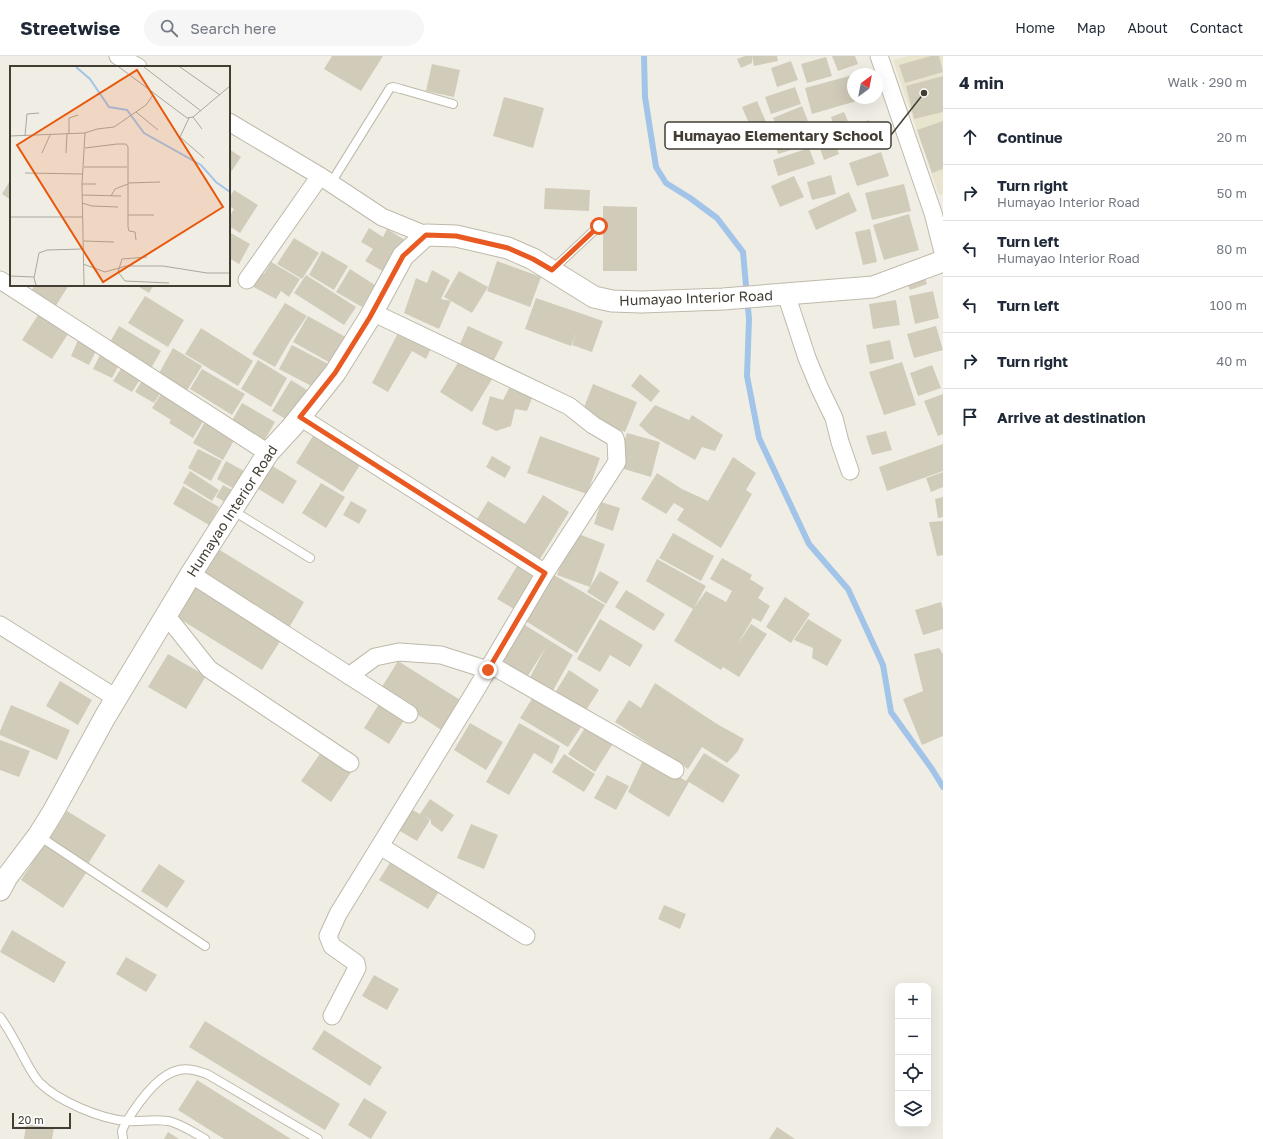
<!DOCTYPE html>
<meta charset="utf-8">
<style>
body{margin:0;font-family:"Golos Text",sans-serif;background:#f6f6f7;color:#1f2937}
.controls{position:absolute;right:12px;bottom:12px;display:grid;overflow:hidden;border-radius:8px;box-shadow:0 4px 16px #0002}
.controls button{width:36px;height:36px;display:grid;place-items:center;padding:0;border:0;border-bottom:1px solid #e0e1e3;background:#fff;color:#1f2937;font:20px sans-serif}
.compass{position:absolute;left:847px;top:12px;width:36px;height:36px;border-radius:50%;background:#fff;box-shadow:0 4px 16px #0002;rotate:32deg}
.scale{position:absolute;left:12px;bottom:10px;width:59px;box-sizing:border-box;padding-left:4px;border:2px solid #423e34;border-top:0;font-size:11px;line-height:14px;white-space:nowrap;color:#423e34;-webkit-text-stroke:3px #fff;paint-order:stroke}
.stop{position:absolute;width:12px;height:12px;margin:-9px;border:3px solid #e95922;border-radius:50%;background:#fff}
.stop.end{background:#e95922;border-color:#fff;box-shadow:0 1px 4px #0008}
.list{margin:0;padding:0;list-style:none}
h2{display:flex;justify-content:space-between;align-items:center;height:52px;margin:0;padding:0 16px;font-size:17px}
h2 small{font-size:13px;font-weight:400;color:#747a83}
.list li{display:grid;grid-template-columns:26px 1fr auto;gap:12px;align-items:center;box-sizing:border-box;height:56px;padding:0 16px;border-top:1px solid #e0e1e3}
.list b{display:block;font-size:15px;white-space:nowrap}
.list p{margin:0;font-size:13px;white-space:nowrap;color:#747a83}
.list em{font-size:13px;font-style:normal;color:#747a83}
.icon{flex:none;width:22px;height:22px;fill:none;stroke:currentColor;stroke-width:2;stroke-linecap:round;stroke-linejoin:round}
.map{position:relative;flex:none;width:943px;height:1083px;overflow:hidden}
header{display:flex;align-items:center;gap:24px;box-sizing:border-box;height:56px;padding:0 20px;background:#fff;border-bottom:1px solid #e0e1e3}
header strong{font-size:19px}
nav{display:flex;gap:22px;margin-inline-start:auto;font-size:14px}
.search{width:280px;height:36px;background:#f6f6f7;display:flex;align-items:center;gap:10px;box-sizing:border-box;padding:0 14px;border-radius:22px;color:#747a83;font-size:15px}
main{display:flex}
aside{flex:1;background:#fff}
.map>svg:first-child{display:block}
.education{fill:#e9e4ce}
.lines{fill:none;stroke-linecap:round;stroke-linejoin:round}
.stream{stroke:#a3c4e9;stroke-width:6}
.building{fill:#d1cbba}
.service-casing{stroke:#beb9aa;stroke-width:10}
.minor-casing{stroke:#beb9aa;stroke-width:19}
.tertiary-casing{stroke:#beb9aa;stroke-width:23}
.service{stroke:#fff;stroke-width:8}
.minor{stroke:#fff;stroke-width:17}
.tertiary{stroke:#fff;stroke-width:21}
.route{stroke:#e95922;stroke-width:5}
.labels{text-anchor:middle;stroke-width:3.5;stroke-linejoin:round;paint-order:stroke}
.street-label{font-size:14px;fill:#423e34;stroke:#fff}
.inset-river{fill:none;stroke:#a3c4e9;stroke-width:2}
.inset-road{fill:none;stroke:#aaa89e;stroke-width:1}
.view{fill:#e8590c;fill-opacity:0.15;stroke:#e8590c;stroke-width:2}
.inset-edge{fill:none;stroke:#423e34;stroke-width:2}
.leader{fill:none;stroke:#423e34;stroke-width:1.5}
.callout-dot{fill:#423e34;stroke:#fff;stroke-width:1.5}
.callout{fill:#fff;stroke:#423e34;stroke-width:1.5}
.callout-label{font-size:15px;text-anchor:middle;font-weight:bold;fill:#423e34}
</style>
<header>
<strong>Streetwise</strong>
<div class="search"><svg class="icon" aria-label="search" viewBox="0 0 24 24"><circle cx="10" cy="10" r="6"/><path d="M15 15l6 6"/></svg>Search here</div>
<nav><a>Home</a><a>Map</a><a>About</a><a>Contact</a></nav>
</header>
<main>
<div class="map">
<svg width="943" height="1083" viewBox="0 0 943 1083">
<rect width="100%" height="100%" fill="#f0eee4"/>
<path class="education" d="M909,0H943V138L939,139L893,4Z"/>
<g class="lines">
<path class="stream" d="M644,0L645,41L656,111L666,127L690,142L717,162L743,196L749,263L747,320L759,382L809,488L848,533L883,609L891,656L932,713L943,731"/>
</g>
<path class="building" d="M332,0H383L361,35L324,13Z
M745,0H752V7L741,12L737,3Z
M752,0H777L778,5L754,10Z
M832,0H855L858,8L838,15Z
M931,0H939L943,16L905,27L899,9Z
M826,1L832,20L807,27L801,8Z
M791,5L798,24L777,31L771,12Z
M432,8L460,14L454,41L426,35Z
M853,19V42H859L860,44L812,58L805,32Z
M943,20V56L914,63L906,30Z
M795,31L801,48L771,58L765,41Z
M504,41L544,52L533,92L493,80Z
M757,45L773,82L758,89L742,51Z
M802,50L808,65L780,77L773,62Z
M844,56L848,65L834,70L831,61Z
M869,64L875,82L842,93L836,75Z
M943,65V113L932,117L917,74Z
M810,69L816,85L795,93L789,77Z
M831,79L839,98L824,104L817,84Z
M787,82L791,94L778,98L775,86Z
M809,92L815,108L778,120L773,104Z
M229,93L241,101L229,119Z
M881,96L889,120L857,130L849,107Z
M831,119L836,138L812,144L807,126Z
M794,120L804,141L780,151L771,130Z
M11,123V144L2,138Z
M904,128L911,155L872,164L865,137Z
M545,132L590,134L589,155L544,153Z
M234,134L258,149L240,177L229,170V161L234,153L229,150V142Z
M849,136L857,155L816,174L808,155Z
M603,150L637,151V215H603Z
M909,158L919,194L884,204L873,169Z
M369,172L383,181L387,173L405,184L386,217L365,205L373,193L361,186Z
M870,173L877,206L863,209L855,176Z
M229,176L250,188L239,208L229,202Z
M294,182L319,197L302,223L277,208Z
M322,195L348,210L334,234L309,219Z
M497,205L541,221L530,251L487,235Z
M271,206L300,223L289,241L281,235L276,243L250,229L257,215L264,218Z
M350,213L375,229L362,251L336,236Z
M432,214L450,224L441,243L451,245L439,273L404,257L416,222L427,227Z
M459,215L488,231L472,257L444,241Z
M923,216L927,228L910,234L905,222Z
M306,219L356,251L344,269L294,237Z
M35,229H69L55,251L31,235Z
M136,229H154L149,237Z
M933,235L939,262L915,268L909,240Z
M145,240L184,264L168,291L128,267Z
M536,242L603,265L592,296L572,289L577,275L571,290L525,273Z
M896,244L900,269L873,273L869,248Z
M285,247L307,260L290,285L275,311L252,298Z
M38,259L68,278L52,303L22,284Z
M308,260L349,283L334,309L293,286Z
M119,270L161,295L150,314L108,290Z
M468,270L503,286L492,308L458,292Z
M936,270L943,294L914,302L907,278Z
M201,272L253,305L238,330L185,298Z
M399,275L431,292L426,303L412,295L388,336L372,327Z
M79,282L98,291L89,309L71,300Z
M890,284L894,303L870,308L866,289Z
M292,289L332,310L319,334L279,313Z
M173,292L202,310L186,336L158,319Z
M102,295L121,305L112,322L93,313Z
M462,300L494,320L472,356L440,336Z
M258,304L287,322L271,351L241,333Z
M902,306L916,349L884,359L869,316Z
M124,308L143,319L132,336L113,325Z
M932,309L941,332L918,340L910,317Z
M202,313L245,338L232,359L190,333Z
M640,318L660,335L651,346L631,330Z
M144,321L163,333L154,347L135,336Z
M291,324L307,334L289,365L272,355Z
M593,328L637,346L625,376L581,359Z
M509,332L532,342L527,355L515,353L511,370L496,375L482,368L490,340L503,344Z
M164,333L207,359L193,382L169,367L171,364L152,352Z
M943,338V378L938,380L924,345Z
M242,347L275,366L263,387L230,368Z
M655,349L689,364L692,359L723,379L715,395L702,391L695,404L649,378L639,369Z
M207,362L237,379L223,404L193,387Z
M886,375L892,394L872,399L866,380Z
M627,377L660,386L651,421L617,411Z
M313,380L360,409L343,436L296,407Z
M540,380L600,402L587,438L527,417Z
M943,388V415L887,435L879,411Z
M198,393L222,405L211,425L188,412Z
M492,400L511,411L505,422L486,411Z
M733,401L756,417L746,434L752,438L721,492L677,464L684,453L674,447L666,458L641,443L657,417L682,433L708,445Z
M226,405L244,415L234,433L217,423Z
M266,406L297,425L283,448L252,429Z
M190,415L219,434L212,445L183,427Z
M943,416V431L931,436L926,422Z
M321,427L345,441L326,472L302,457Z
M223,429L232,434L225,446L216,441Z
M183,430L219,451L209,469L173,448Z
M543,439L569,456L537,508L474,468L488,445L525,468Z
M943,441V461L938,462L935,443Z
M351,445L367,454L359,468L343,459Z
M601,446L620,452L613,475L594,468Z
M943,465V499L937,500L929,466Z
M573,476L605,488L590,531L557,519Z
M673,477L714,500L701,525L659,502Z
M215,491L304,546L286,577L198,522Z
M722,502L752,519L750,523L764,532L758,542L770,550L761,566L753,562L737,589L751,568L767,578L739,621L723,611L721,614L674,585L693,553L646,525L657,503L706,530L694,552L706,535L726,546L732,535L710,523Z
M519,507L541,521L519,556L497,543Z
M600,515L619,526L606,548L587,536Z
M554,519L605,549L577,597L524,564Z
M197,525L284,579L262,614L175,560Z
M626,534L665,558L654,575L615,551Z
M785,541L810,558L791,587L766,571Z
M941,546L943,553V573L923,579L915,554Z
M600,563L643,589L630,611L610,599L600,616L577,603Z
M808,563L842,584L827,610L812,602L813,592L794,584Z
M520,566L573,599L551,638L528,625L546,591L524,626L494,607Z
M939,592L943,598V680L922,689L903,643L923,635L914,598Z
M168,598L206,620L186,653L148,631Z
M398,605L465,647L446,677L380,634Z
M569,614L599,634L583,659L553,640Z
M60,625L92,644L78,669L46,650Z
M655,627L717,668L744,683L738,695L727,707L702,691L688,713L615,666L629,644L641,652Z
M535,638L583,668L568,691L520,662Z
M381,645L406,661L389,688L364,672Z
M11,649L70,674L57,704L0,679V675Z
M470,667L503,686L486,714L454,694Z
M519,667L560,690L552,708L534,697L509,739L486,726Z
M587,669L614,686L595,716L568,698Z
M0,684L30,695L19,721L0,714Z
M322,695L352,715L331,746L301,725Z
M704,697L740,719L723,747L689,726L669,761L628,736L645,700L686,725Z
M564,698L595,718L584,736L552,716Z
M607,719L629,730L616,754L594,742Z
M430,743L454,759L442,776L431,768V764L422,759L430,764L417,785L393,771L405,750L420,758Z
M67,755L106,779L88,808L49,784Z
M471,768L498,779L484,813L457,802Z
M44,789L86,817L63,852L21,824Z
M391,805L440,834L428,853L379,824Z
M159,808L185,825L167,852L141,835Z
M664,849L686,858L680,873L658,863Z
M12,874L66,906L54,927L0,896Z
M126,901L157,919L146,936L116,918Z
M374,919L399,933L387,954L362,940Z
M205,965L340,1048L325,1074L189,991Z
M324,974L382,1011L370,1030L312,993Z
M197,1024L291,1083H224L178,1054Z
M364,1042L387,1056L371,1083L348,1069Z
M26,1068L54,1072L52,1083H24Z
M777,1071L795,1083H769Z
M168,1076L179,1083H164Z"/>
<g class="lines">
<defs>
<path id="service" d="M331,127L390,32L393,31L401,33L453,48
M553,213L599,170
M232,454L310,502
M39,780L205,890
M0,961C9,973 16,987 23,1000C28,1009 32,1018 39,1026C58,1045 100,1063 127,1065C142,1066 158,1062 172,1066C184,1070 195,1077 205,1083
M123,1083L122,1075L125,1068C136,1050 157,1018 179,1014C189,1012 198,1015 207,1018L318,1083"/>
<path id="minor" d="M118,0L138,11
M879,0L933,157L943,196
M229,66L320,120L382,161L426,179
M0,224L268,397
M247,224L320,120
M786,238L807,302L819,331L834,362L840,386L850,415
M300,361L545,517
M191,518L409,658
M166,559L209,613L350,707
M0,569L116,642
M491,609L675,714
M349,620L375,601L399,596L441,599L488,614
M380,790L526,880
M332,960L357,912L356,907L332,890L328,880L338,858L474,637L545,517L617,406L616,386L615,382L593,369L569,350L372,256"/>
<path id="tertiary" d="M0,834L7,821L38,780L53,756L105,661L191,518L268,397L292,371L335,317L370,261L403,200L426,179L456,180L508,192L533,203L594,241L612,245L641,246L723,243L873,231L943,205"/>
</defs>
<use href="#service" class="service-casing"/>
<use href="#minor" class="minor-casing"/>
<use href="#tertiary" class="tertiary-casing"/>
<use href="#service" class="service"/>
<use href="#minor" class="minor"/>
<use href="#tertiary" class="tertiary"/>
</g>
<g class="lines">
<path class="route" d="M488,614L545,517L300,361L335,317L370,261L403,200L426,179L456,180L508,192L533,203L552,214L599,170"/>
</g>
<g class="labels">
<g class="street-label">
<text transform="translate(696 242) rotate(-2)" y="5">Humayao Interior Road</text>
<text transform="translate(232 455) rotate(-57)" y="5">Humayao Interior Road</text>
</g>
</g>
<g transform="translate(10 10)">
<rect width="220" height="220" fill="#f0eee4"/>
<path class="inset-river" d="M66,1L80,13L99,41L117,44L134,67L191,99L206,116L220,126"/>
<path class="inset-road" d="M109,1L177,52L183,51L220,20M134,1L191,45M170,1L210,29M126,46L148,64M183,51L192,63M179,52L170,71L194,92M59,68V52L68,49M0,70L75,67M15,70L17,48L29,47M75,82L107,78H116L118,81V161L119,165L125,166L126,174M32,87L40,69M56,87L57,68M74,101H117M15,107L73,108M118,117L150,116M72,118H86M72,129L111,130M101,130L105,123L118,118M72,137L82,140L108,141M118,149H144M0,151H73M74,175L104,176M137,191L112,193L108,206L115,215L159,217M73,198L95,206L116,200H153L197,207H220M0,210L24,211M26,219L24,212L29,187L37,184L73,183M74,219L72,118L75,67L87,63L104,61L136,39L143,29"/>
<path class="view" d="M127,4L213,141L93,216L7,79Z"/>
<rect width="220" height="220" class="inset-edge"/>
</g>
<path class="leader" d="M924 37L891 79"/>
<circle class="callout-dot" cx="924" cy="37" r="4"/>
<rect class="callout" x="665" y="66" width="226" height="27" rx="4"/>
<g class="callout-label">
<text x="778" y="85">Humayao Elementary School</text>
</g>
</svg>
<div class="controls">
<button>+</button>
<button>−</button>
<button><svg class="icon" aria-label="locate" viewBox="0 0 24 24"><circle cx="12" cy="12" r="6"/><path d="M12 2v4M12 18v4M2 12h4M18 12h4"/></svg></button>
<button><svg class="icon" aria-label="layers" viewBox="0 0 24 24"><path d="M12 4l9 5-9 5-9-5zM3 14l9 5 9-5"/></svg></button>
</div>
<svg class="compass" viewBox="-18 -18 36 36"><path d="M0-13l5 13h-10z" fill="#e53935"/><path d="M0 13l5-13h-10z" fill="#747a83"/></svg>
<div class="scale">20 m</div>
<div class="stop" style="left:599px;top:170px"></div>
<div class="stop end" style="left:488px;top:614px"></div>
</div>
<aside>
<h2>4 min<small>Walk · 290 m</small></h2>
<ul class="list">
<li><svg class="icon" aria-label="ahead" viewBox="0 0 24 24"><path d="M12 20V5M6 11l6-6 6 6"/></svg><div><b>Continue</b></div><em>20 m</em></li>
<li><svg class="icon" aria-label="right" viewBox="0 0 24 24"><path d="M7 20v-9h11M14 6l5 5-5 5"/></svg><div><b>Turn right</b><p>Humayao Interior Road</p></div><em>50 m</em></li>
<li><svg class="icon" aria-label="left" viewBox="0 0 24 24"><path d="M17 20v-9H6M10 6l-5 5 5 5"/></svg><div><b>Turn left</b><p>Humayao Interior Road</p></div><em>80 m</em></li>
<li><svg class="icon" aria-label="left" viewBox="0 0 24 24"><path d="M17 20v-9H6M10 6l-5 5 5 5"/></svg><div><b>Turn left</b></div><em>100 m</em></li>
<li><svg class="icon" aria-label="right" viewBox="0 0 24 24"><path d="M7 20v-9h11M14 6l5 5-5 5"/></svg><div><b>Turn right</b></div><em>40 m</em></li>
<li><svg class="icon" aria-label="arrive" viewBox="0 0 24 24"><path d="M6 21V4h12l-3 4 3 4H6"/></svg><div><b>Arrive at destination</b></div></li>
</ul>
</aside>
</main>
